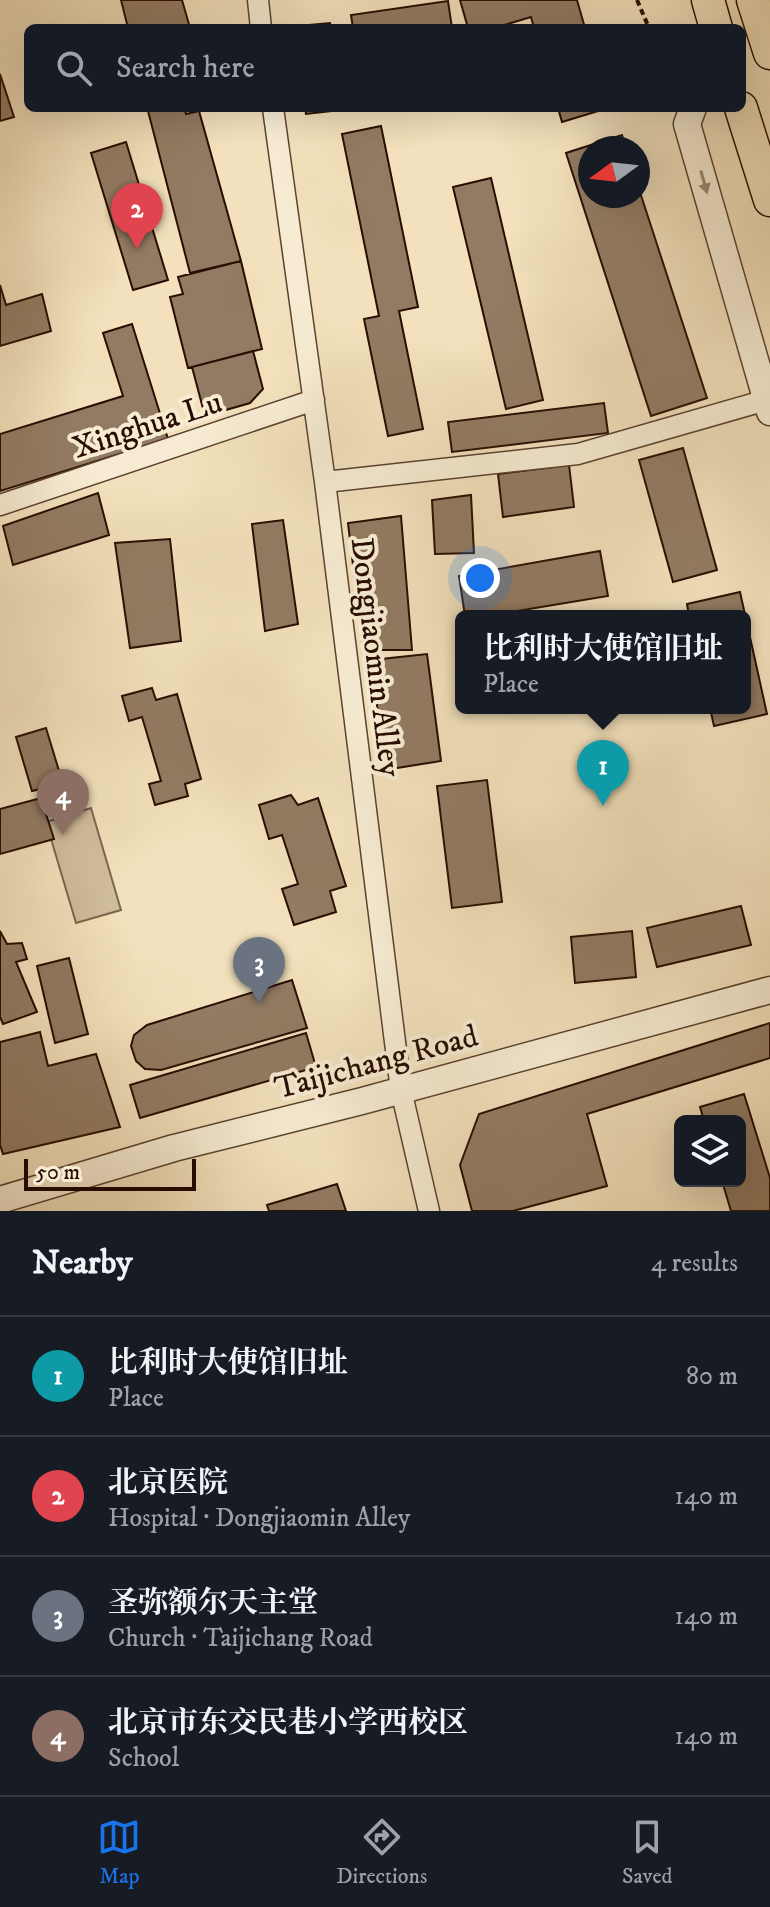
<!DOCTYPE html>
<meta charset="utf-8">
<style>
body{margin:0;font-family:"IM FELL DW Pica","Noto Serif SC",serif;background:#242831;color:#f1f3f6}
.controls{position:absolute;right:24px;bottom:24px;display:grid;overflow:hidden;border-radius:12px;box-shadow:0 8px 32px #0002}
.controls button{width:72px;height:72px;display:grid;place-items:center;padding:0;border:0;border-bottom:2px solid #363941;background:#171b24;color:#f1f3f6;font:40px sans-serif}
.compass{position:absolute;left:578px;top:136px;width:72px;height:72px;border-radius:50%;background:#171b24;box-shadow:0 8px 32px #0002;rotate:255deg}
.scale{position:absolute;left:24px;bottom:20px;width:172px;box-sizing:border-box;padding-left:8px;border:4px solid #290d02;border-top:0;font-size:22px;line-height:28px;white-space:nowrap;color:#290d02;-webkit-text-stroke:6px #f7ecd3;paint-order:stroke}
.you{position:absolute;left:480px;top:578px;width:28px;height:28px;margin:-20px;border:6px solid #fff;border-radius:50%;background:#1a73e8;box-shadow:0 0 0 12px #1a73e833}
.badge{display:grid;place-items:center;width:52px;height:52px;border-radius:50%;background:#1a73e8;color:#fff;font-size:26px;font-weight:700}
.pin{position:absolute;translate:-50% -66px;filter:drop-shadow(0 2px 4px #0008)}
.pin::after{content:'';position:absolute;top:42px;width:28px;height:24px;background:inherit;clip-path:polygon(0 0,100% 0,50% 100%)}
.popup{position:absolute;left:455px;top:610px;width:296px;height:104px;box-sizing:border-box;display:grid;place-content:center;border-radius:12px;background:#171b24;filter:drop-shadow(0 2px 6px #0005);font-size:26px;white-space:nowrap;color:#9ea1a6}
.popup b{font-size:30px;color:#f1f3f6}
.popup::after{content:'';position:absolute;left:50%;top:100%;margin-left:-16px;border:16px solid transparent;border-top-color:#171b24}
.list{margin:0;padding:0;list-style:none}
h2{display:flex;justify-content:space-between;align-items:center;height:104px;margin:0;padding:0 32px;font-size:34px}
h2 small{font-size:26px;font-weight:400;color:#9ea1a6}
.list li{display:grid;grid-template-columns:52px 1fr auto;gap:24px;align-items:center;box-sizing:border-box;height:120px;padding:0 32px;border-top:2px solid #363941}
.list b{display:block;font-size:30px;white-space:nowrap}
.list p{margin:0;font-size:26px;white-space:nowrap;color:#9ea1a6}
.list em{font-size:26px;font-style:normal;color:#9ea1a6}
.icon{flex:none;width:44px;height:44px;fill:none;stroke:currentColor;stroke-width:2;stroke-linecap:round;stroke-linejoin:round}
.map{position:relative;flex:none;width:770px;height:1211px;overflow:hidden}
.search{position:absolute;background:#171b24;box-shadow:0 8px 32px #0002;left:24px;right:24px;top:24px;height:88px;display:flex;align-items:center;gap:20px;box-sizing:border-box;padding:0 28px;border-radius:12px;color:#9ea1a6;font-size:30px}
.sheet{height:584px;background:#171b24}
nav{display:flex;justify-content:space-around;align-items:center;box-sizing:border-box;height:112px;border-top:2px solid #363941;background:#171b24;font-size:22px;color:#9ea1a6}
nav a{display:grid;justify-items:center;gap:4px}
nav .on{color:#1a73e8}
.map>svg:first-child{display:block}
.green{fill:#d0bd9c;stroke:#7c654f;stroke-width:2}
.building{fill:#927b63;stroke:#290d02;stroke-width:2}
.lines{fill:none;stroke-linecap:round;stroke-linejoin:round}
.minor-casing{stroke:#5b4230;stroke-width:23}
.tertiary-casing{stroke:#5b4230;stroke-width:29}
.primary-casing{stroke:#290d02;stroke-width:35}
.path{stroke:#290d02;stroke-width:4;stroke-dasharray:6 4;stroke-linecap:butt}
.minor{stroke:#f7ecd3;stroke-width:20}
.tertiary{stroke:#f7ecd3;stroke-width:26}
.primary{stroke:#f2e1bc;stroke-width:32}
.oneway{fill:#9a8875}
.labels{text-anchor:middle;stroke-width:8;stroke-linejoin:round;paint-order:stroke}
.street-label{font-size:32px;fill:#290d02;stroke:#f7ecd3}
</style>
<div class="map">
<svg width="770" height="1211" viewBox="0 0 770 1211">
<rect width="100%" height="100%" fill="#f2e1bc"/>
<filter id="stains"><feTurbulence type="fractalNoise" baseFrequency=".0025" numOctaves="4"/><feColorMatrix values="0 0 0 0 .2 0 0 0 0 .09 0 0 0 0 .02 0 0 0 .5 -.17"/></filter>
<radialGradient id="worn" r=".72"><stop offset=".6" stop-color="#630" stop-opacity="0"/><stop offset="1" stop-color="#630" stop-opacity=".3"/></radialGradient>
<path class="green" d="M91,808L121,910L76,923L46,822Z"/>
<path class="building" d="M121,0H182L190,28H128Z
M460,0H577L585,28H534L531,17L494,28H468Z
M448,1L452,28H353L351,15Z
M330,23L331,28H297L296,26Z
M0,74L14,117L0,121Z
M159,108H184L186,114L199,111L241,261L190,273L148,111Z
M305,108H340V110L306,114Z
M558,108H608L562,122Z
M381,126L418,307L399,311L423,429L388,436L364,319L379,316L342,134Z
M622,135L626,148H590V196H638V186L707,398L651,416L566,153Z
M126,142L168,280L133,290L91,153Z
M491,178L543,400L506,409L453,187Z
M241,261L262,349L188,368L170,297L183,294L178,277Z
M0,285L6,305L42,294L51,331L0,346Z
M132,324L168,439L0,491V434L123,396L103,333Z
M253,351L263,389L250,403L205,416L192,367Z
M604,403L608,433L452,452L448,422Z
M683,448L717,570L673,582L639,460Z
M569,465L574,507L503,517L498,474Z
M98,493L109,535L13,565L3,526Z
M471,495L474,553L435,554L432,500Z
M401,516L412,650H363L348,523Z
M283,520L298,624L265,631L252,524Z
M170,539L181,641L130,648L115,543Z
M600,551L608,596L487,616H465L459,576Z
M740,592L767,714L714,726L710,708H745V616H689L687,604Z
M427,654L441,761L384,770L372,660Z
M152,688L156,700L177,694L201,779L185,784L188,796L155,805L149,784L161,781L142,717L129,721L122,696Z
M46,728L63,784L32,791L16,737Z
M487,780L502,902L452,908L437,786Z
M291,795L298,805L318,798L346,886L330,891L336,912L294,925L282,889L298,884L282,835L269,839L259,805Z
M41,798L54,839L0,854V809Z
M741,906L751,945L657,967L647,928Z
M0,931L7,944L22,943L27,959L16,962L37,1012L3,1024L0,1017Z
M632,931L636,977L575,983L571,937Z
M69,958L88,1034L55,1043L37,966Z
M292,980L307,1028L161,1070L145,1069L136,1061L131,1046L134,1035L147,1025Z
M770,1023V1058L587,1114L607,1186L513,1211H472L460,1165L479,1114Z
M40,1032L48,1066L96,1054L120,1127L3,1154L0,1145V1042Z
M306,1033L316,1067L140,1118L130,1085Z
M744,1094L770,1178V1211H731L722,1181H740V1121H704L700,1107Z
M337,1184L346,1211H269L267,1205Z"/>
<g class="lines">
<defs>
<path id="minor" d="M258,0L261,28
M273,108L325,482L401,1090L429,1211
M325,482L578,454L770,399
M0,505L314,400"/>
<path id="tertiary" d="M693,108L687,124L770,412
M0,1200L174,1148L362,1101L770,990"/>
<path id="primary" d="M708,0L716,28
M753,0L770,53
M741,108L770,200"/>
</defs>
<use href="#minor" class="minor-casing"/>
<use href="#tertiary" class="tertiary-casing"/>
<use href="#primary" class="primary-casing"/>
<path class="path" d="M637,0L649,28"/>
<use href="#minor" class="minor"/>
<use href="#tertiary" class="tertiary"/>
<use href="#primary" class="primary"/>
</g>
<defs><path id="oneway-solid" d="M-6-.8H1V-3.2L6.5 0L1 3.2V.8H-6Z" transform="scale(2)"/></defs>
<use class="oneway" href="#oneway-solid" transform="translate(704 182) rotate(74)"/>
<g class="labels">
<g class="street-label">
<text transform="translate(147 424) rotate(-18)" y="11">Xinghua Lu</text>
<text transform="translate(377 657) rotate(83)" y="11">Dongjiaomin Alley</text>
<text transform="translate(376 1061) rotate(-15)" y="11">Taijichang Road</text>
</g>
</g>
<rect width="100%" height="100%" filter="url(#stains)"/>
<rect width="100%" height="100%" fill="url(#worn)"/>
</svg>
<div class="controls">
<button><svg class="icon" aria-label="layers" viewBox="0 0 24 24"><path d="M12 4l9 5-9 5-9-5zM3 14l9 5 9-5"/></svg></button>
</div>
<svg class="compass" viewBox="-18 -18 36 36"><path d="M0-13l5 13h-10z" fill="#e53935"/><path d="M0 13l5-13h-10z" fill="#9ea1a6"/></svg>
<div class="scale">50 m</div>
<div class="you"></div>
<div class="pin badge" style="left:603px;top:806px;background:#0f9aa8">1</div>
<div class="popup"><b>比利时大使馆旧址</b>Place</div>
<div class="pin badge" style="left:137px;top:249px;background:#e0444e">2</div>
<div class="pin badge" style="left:259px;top:1003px;background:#6b7280">3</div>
<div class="pin badge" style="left:63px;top:835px;background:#8d6e63">4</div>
<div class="search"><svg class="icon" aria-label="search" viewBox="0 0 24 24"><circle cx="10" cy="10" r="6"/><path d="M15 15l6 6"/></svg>Search here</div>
</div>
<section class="sheet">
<h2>Nearby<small>4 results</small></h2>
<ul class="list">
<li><span class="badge" style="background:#0f9aa8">1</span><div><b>比利时大使馆旧址</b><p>Place</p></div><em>80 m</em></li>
<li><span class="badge" style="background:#e0444e">2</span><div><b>北京医院</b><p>Hospital · Dongjiaomin Alley</p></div><em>140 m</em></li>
<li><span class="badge" style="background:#6b7280">3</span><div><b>圣弥额尔天主堂</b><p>Church · Taijichang Road</p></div><em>140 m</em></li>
<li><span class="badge" style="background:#8d6e63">4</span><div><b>北京市东交民巷小学西校区</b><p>School</p></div><em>140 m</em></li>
</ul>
</section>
<nav>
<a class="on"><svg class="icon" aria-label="map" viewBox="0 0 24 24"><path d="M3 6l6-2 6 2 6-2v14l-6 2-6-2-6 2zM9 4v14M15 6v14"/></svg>Map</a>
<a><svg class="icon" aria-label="directions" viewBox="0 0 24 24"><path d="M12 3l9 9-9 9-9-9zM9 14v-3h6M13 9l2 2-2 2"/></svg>Directions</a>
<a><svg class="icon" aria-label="saved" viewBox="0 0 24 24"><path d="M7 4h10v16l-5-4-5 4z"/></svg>Saved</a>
</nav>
